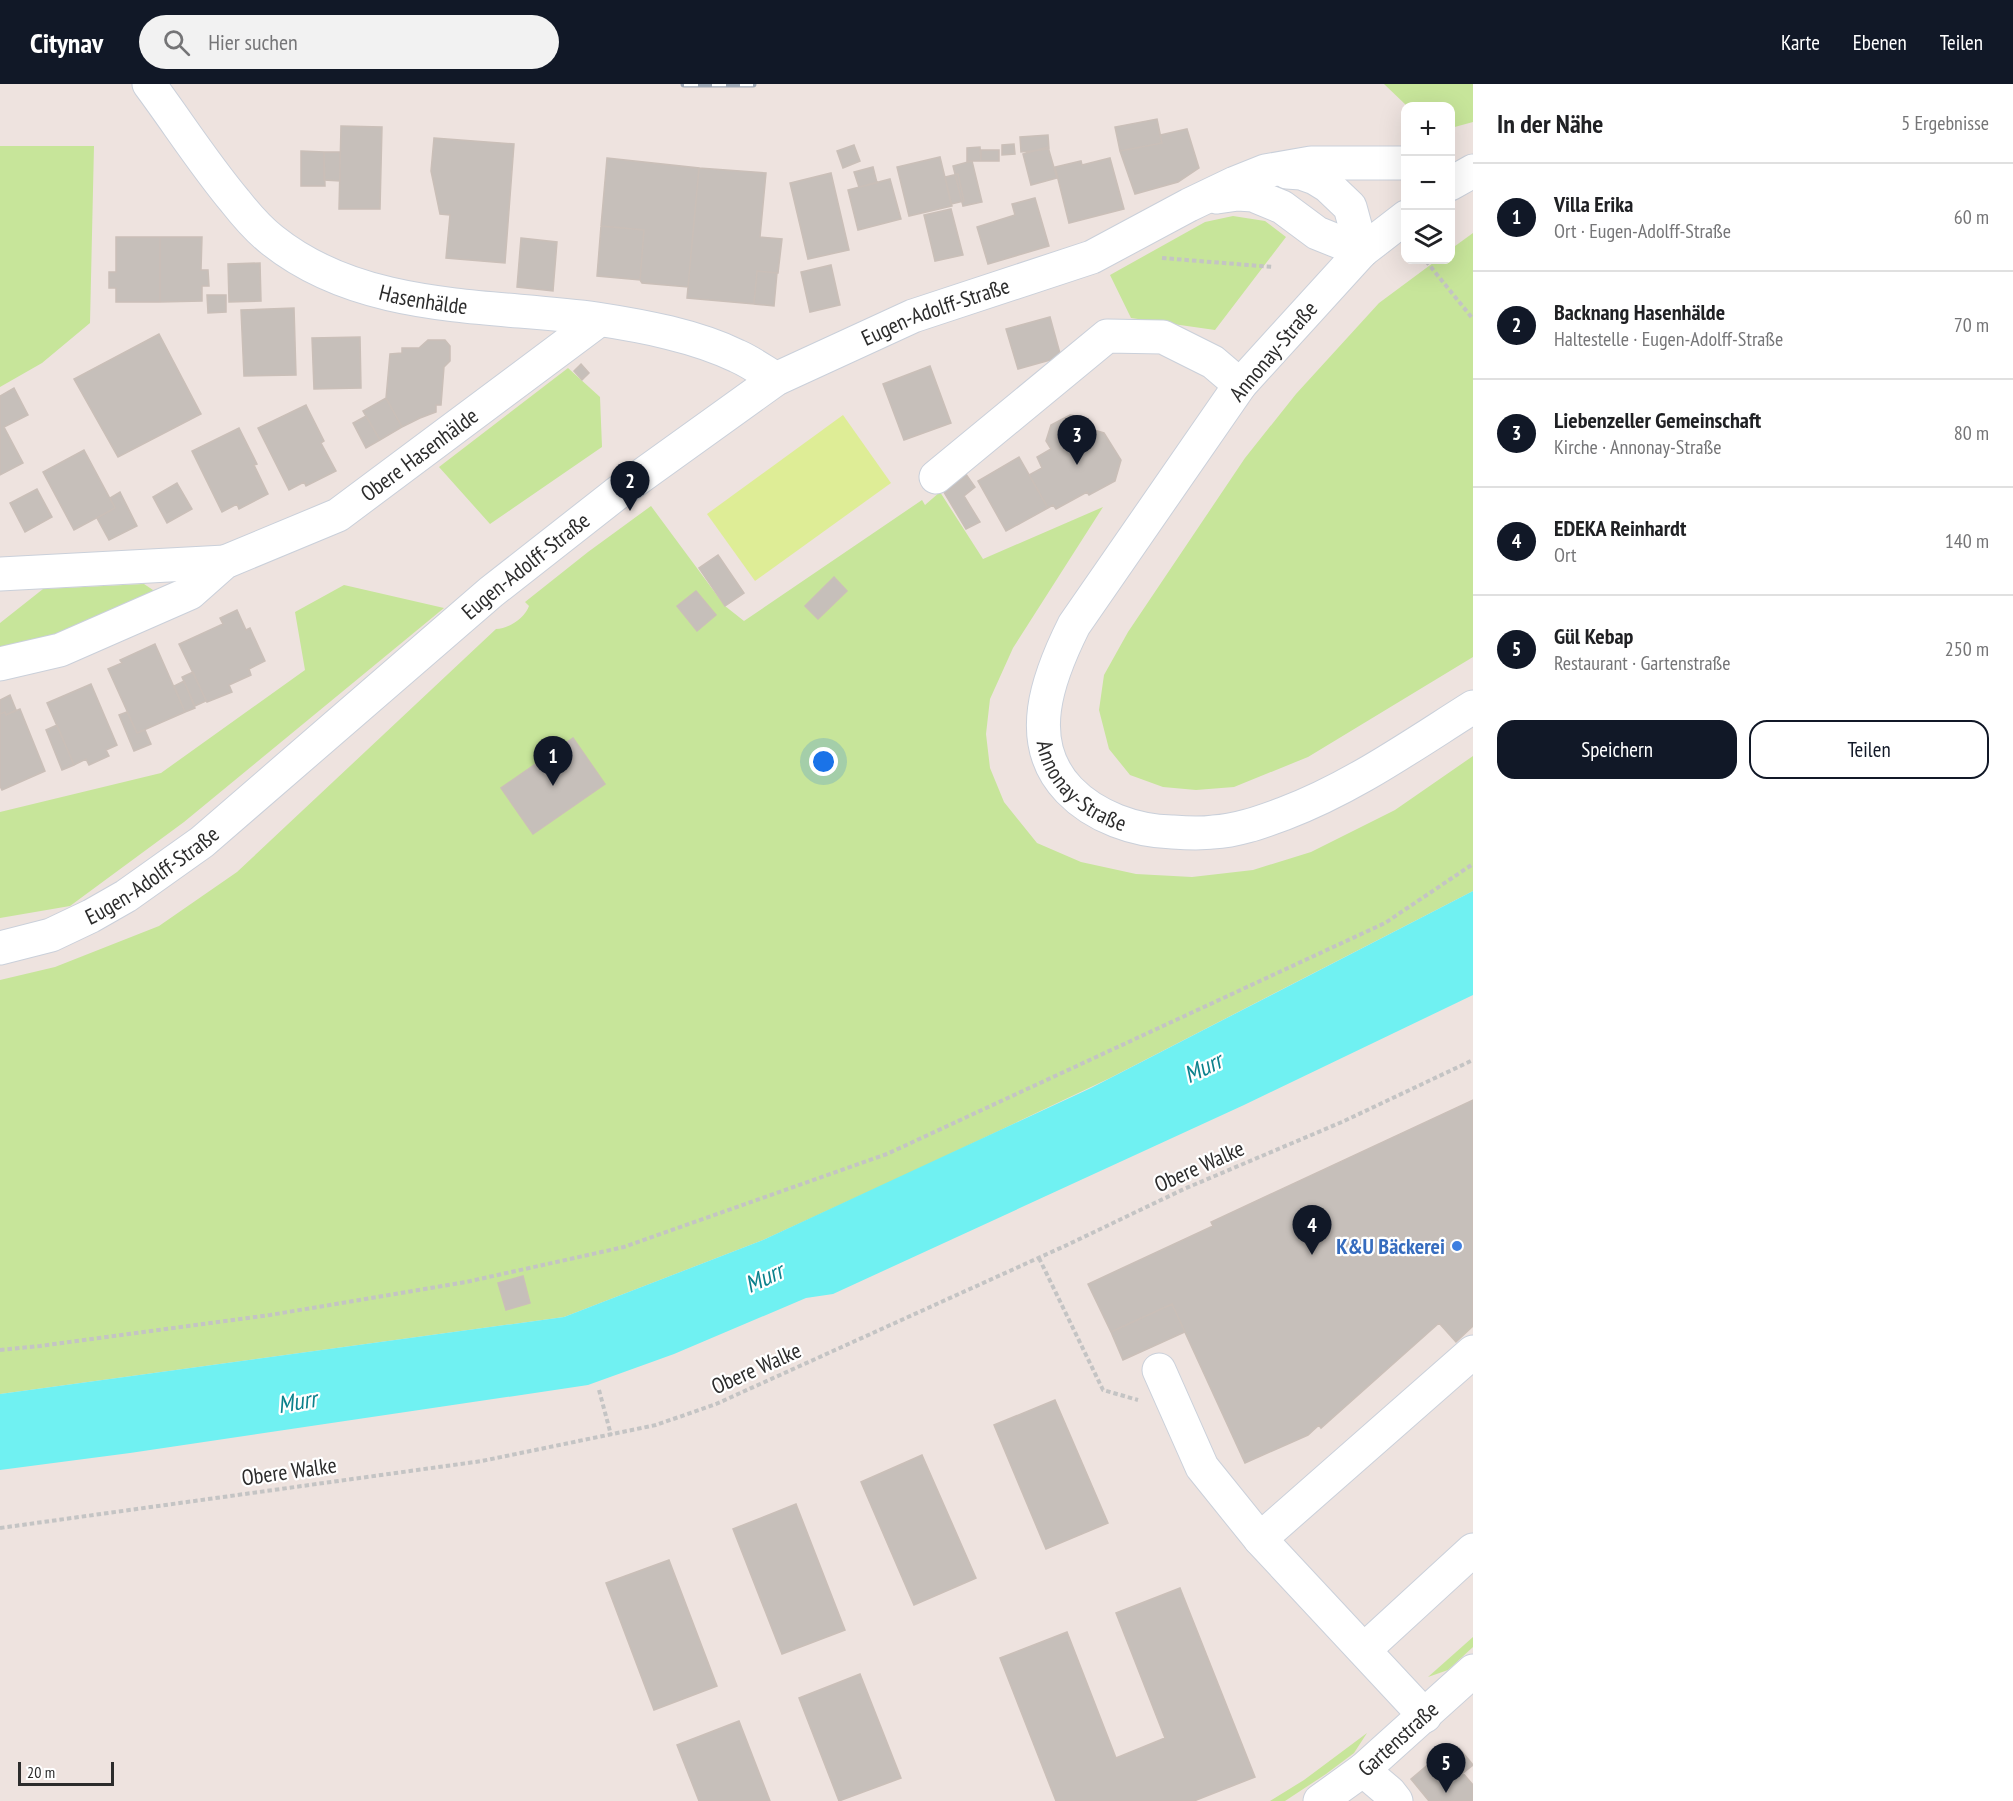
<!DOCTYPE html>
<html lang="de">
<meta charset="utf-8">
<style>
body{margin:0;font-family:"PT Sans Narrow",sans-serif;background:#f2f2f2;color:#202124}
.controls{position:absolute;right:18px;top:18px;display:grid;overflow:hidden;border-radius:12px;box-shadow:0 6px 24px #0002}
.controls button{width:54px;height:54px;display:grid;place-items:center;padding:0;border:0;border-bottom:2px solid #e0e0e0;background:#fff;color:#202124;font:30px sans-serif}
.scale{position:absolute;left:18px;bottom:15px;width:96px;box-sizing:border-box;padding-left:6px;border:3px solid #2c2c2c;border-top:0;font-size:16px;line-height:21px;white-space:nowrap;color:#2c2c2c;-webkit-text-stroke:4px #fff;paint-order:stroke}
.you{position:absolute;left:824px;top:678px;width:21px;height:21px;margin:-15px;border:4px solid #fff;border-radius:50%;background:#1a73e8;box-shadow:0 0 0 9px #1a73e833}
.badge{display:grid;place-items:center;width:39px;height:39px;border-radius:50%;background:#111827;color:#fff;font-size:20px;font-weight:700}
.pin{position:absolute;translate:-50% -50px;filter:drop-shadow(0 2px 3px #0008)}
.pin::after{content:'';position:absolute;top:32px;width:21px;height:18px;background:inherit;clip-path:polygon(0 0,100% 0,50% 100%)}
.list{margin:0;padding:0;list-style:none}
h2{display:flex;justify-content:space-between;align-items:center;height:78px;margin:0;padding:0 24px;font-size:26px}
h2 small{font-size:20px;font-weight:400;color:#757577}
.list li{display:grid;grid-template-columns:39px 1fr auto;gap:18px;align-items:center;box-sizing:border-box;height:108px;padding:0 24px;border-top:2px solid #e0e0e0}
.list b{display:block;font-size:22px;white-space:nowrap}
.list p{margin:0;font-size:20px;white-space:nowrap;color:#757577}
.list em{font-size:20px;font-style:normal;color:#757577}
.actions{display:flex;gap:12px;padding:18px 24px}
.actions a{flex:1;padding:14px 0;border:2px solid #111827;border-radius:18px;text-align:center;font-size:21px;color:#111827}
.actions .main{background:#111827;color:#fff}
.icon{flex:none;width:33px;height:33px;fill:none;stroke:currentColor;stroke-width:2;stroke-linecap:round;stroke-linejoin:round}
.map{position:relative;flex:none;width:1473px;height:1717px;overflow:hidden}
header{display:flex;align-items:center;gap:36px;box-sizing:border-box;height:84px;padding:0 30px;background:#111827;color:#fff}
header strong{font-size:28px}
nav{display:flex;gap:33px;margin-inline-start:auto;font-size:21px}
.search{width:420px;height:54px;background:#f2f2f2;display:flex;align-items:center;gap:15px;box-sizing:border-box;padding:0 21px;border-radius:33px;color:#757577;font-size:22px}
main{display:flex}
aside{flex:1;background:#fff}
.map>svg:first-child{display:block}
.green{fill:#c7e59a}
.pitch{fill:#deed96}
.water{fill:#70f1f2}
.building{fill:#c6bfba;stroke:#cabfb8;stroke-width:1.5}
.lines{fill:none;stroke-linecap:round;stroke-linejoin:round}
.minor-casing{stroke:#cad0da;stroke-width:35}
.path{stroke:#c4c4c4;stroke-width:4;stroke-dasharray:4.5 3;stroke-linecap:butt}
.minor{stroke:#fff;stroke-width:33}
.rail-casing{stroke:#a1aab7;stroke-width:7}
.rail{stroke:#fff;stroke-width:4.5;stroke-dasharray:14;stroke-linecap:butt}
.shop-dot{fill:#3f7fe0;stroke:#fff;stroke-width:2}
.labels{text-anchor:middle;stroke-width:4.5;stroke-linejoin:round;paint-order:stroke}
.street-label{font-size:22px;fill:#2c2c2c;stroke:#fff}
.shop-label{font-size:22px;font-weight:bold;fill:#366cbe;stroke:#fff;text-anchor:end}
.water-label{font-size:24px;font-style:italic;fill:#0b818c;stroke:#fff}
</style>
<header>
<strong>Citynav</strong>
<div class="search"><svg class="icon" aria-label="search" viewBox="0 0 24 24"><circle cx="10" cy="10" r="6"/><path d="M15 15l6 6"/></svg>Hier suchen</div>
<nav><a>Karte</a><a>Ebenen</a><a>Teilen</a></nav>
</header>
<main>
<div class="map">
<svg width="1473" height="1717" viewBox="0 0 1473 1717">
<rect width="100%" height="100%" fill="#eee3df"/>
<path class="green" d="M1384,0H1473V38L1451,44L1450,22H1407Z
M0,62H94L90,239L42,279L0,303Z
M1233,132L1265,137L1286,153L1215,246L1131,234L1110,191L1205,138Z
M1473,149V573L1308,673L1234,703L1196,706L1163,703L1130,691L1109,665L1099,626L1104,591L1128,548L1245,374L1296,310L1379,219L1437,176H1450L1451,165Z
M568,284L600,313L602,363L490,440L439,383Z
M940,408L983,475L1103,423L1013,564L990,615L986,650L990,684L1004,718L1037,759L1081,778L1136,790L1192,793L1253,786L1311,768L1395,726L1473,672V807L1110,994L916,1086L763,1156L564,1233L0,1310V896L55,883L159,842L237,788L496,545C508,545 525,534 529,522L525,518L588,468L651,422L725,522L744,537L922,416L925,421Z
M144,500L162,512L0,570V539L43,505Z
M344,501L444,524L184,738L70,822L0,834V728L161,689L305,586L295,528Z
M1473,1553V1563L1448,1586L1428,1593Z
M1367,1649L1354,1669L1326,1690L1285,1717H1270L1304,1696Z"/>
<path class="pitch" d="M843,331L891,399L755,497L707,430Z"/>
<path class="water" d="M1473,807V911L1244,1021L833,1210L806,1214L674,1270L588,1301L130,1369L0,1386V1310L564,1233L763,1156L1091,1004Z"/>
<path class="building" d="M1157,35L1162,59L1120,67L1115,43Z
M341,42L382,43L380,125H339Z
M1187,45L1199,84L1178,98L1135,110L1120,67L1162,59L1160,51Z
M1048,51L1049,65L1021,68L1020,53Z
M434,54L514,60L505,179L446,174L450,131L440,130L431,87Z
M1014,60L1015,70L1002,71V61Z
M854,61L860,77L843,84L837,67Z
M980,63L981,77H967V64Z
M1048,63L1057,94L1031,101L1023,70Z
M981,66H999V77H981Z
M301,67L324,68L325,102H301Z
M324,68H340V97L324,96Z
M940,73L952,122L909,132L897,83Z
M607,74L699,84L688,203L642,199L640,196L644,146L601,142Z
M1110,74L1124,125L1069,139L1055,83L1081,77L1082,81Z
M972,77L982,118L963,122L953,82Z
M873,83L877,99L859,103L854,88Z
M699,84L766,89L760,153L782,155L778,189L757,187L754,220L687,214Z
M831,89L849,166L808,175L790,99Z
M958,90L964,117L951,120L945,93Z
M890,95L901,135L858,146L848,106Z
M1035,114L1049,162L988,180L977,143L1015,131L1012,120Z
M951,125L963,171L935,177L924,131Z
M601,142L644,146L640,196L597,192Z
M116,153H160V218H116V204H109V188H116Z
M160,153H202L201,186H208L209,202H202V217L160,218Z
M521,154L557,158L553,207L517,203Z
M260,179L261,217L229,218L228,180Z
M831,181L840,221L810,228L801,188Z
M757,187L777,189L774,222L754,220Z
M207,211H226V228L208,229Z
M294,224L296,291L244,292L241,226Z
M1050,233L1061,273L1018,285L1006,245Z
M159,250L201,330L118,373L74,295Z
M360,253L361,304L314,305L312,254Z
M428,256H445L450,262V277L444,283L441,321H436V328L420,334L402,343L386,314L390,270L402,269V264H419Z
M581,280L589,289L582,296L574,287Z
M930,282L951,339L904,356L883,300Z
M14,304L28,331L4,343L23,379L0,391V312Z
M386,314L402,343L380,356L363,327Z
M306,321L324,357L321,359L336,387L306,402L304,398L289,406L258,344Z
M1070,331L1086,334L1094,346L1104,349L1121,376L1115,397L1089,411L1087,408L1056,425L1053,421L1048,424L1029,391L1042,384L1037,373L1051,365L1046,357L1051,341Z
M366,332L380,356L366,364L353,339Z
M239,344L257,380L254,381L268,410L239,425L237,420L222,428L192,367Z
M84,366L115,424L74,446L43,388Z
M1019,373L1048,424L1006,447L978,397Z
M963,386L975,403L964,412L980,438L966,445L942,405Z
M177,399L192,425L167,439L153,413Z
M37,405L52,433L25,448L10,419Z
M120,408L137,442L109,456L97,434L115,424L110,414Z
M718,471L744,509L725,522L699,484Z
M834,493L847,507L818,535L805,522Z
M696,507L716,531L697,547L677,522Z
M237,526L246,546L250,544L265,577L249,585L251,591L229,601L232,608L207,618L179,560L223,540L220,534Z
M155,560L185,628L137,649L108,585L122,579L120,576Z
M193,588L206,617L195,622L182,593Z
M184,597L195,624L185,628L174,602Z
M91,600L117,661L106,666L109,672L89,681L86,675L74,681L47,619Z
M10,611L16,626L6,631L5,628L0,630V616Z
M20,625L45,687L2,706L0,702V630L5,628L6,631Z
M127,628L137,649L145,646L151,660L134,667L119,631Z
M57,641L74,681L62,686L46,646Z
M573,654L605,700L533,750L501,704Z
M1473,1016V1242L1456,1258L1439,1239L1321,1344L1319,1341L1308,1351L1245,1379L1172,1220L1111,1248L1088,1200L1213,1142L1211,1138Z
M523,1192L530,1219L506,1226L498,1199Z
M1172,1220L1185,1248L1123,1276L1111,1248Z
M1055,1316L1108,1439L1046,1465L994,1341Z
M922,1371L976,1494L914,1521L861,1398Z
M796,1420L845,1546L782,1570L733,1445Z
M669,1476L717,1602L654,1626L606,1499Z
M1180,1504L1255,1693L1194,1717H1056L1000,1574L1067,1548L1116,1674L1165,1654L1116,1529Z
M860,1590L901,1694L839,1717L799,1614Z
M739,1637L770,1717H699L677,1661Z
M1459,1664L1473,1681L1463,1689L1449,1672Z
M1444,1667L1473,1701V1717H1429L1411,1695Z"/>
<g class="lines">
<defs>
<g id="minor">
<path id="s1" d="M149,0C178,39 204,80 235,117C246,131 258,145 272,156C363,229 488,220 597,235C643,242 696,252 737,272C751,278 763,287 776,295"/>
<path d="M1287,88L1301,89L1315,94L1328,102L1350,123L1362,167"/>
<path d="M1450,100L1473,87"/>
<path d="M1217,113L1238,110L1253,111L1282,123L1317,149L1362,167"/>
<path id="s2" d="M1406,133L1362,167L1240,301L1074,541C1048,593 1023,658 1069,706C1095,733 1135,747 1172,748C1186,749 1199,750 1213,748C1237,747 1261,738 1283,730C1352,704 1411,662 1473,623"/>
<path d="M936,393L1107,252L1163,253L1213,278L1240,301"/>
<path d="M0,490L225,478"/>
<path id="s3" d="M0,580L60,566L190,509L225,478L338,431L599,236"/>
<path id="s4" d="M0,864L51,851L91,832L126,812L202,758L491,508L616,410L776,295L913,232L1092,173L1189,121L1235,99L1265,87L1311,79H1406"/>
<path d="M1159,1286L1202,1383L1260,1455"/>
<path d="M1364,1566L1473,1466"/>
<path d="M1425,1632L1260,1455L1473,1268"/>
<path d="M1363,1686L1389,1708L1396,1717"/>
<path id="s5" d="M1320,1717L1363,1686L1473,1587"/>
</g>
</defs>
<use href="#minor" class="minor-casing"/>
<path class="path" d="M1162,174L1273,183
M1426,177L1473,235
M1039,1174L1103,1306L1138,1316
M0,1266L40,1262L270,1231L466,1198L624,1163L887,1070L1385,839L1473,780
M599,1306L611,1351
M0,1444L482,1377L656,1341L716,1320L1067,1161L1184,1105L1342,1038L1473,976"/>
<use href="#minor" class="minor"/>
<defs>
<path id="rail" d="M684,0H753"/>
</defs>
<use href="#rail" class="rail-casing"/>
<use href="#rail" class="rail"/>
</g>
<circle class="shop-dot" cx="1457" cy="1162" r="6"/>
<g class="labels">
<g class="street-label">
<text dy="8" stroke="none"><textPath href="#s1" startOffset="364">Hasenhälde</textPath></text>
<text dy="8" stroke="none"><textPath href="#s4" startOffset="1142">Eugen-Adolff-Straße</textPath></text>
<text transform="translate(1273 267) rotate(-50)" y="8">Annonay-Straße</text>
<text dy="8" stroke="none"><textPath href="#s3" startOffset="474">Obere Hasenhälde</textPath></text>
<text dy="8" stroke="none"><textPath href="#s4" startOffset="656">Eugen-Adolff-Straße</textPath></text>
<text dy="8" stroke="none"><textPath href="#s2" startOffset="711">Annonay-Straße</textPath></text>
<text dy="8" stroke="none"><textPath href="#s4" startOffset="170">Eugen-Adolff-Straße</textPath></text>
<text transform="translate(1199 1082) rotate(-24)" y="8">Obere Walke</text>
<text transform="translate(756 1284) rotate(-24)" y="8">Obere Walke</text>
<text transform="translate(289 1387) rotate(-8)" y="8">Obere Walke</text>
<text dy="8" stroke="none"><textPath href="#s5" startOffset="100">Gartenstraße</textPath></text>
</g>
<g class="shop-label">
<text x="1445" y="1170">K&amp;U Bäckerei</text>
</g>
<g class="water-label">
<text transform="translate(1203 984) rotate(-26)" y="8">Murr</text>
<text transform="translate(764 1194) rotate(-25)" y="8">Murr</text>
<text transform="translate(297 1318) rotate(-10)" y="8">Murr</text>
</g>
</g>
</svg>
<div class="controls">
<button>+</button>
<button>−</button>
<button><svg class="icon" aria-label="layers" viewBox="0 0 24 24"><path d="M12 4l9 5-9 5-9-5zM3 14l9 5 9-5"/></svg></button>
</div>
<div class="scale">20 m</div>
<div class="you"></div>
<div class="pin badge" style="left:553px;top:702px">1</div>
<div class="pin badge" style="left:630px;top:427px">2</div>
<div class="pin badge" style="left:1077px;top:381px">3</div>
<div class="pin badge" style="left:1312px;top:1171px">4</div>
<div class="pin badge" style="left:1446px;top:1709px">5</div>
</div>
<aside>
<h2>In der Nähe<small>5 Ergebnisse</small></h2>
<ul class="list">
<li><span class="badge">1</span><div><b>Villa Erika</b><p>Ort · Eugen-Adolff-Straße</p></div><em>60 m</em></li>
<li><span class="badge">2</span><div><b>Backnang Hasenhälde</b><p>Haltestelle · Eugen-Adolff-Straße</p></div><em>70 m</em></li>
<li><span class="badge">3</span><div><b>Liebenzeller Gemeinschaft</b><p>Kirche · Annonay-Straße</p></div><em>80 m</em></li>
<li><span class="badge">4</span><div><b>EDEKA Reinhardt</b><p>Ort</p></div><em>140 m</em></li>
<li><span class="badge">5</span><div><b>Gül Kebap</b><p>Restaurant · Gartenstraße</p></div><em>250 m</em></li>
</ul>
<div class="actions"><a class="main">Speichern</a><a>Teilen</a></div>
</aside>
</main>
